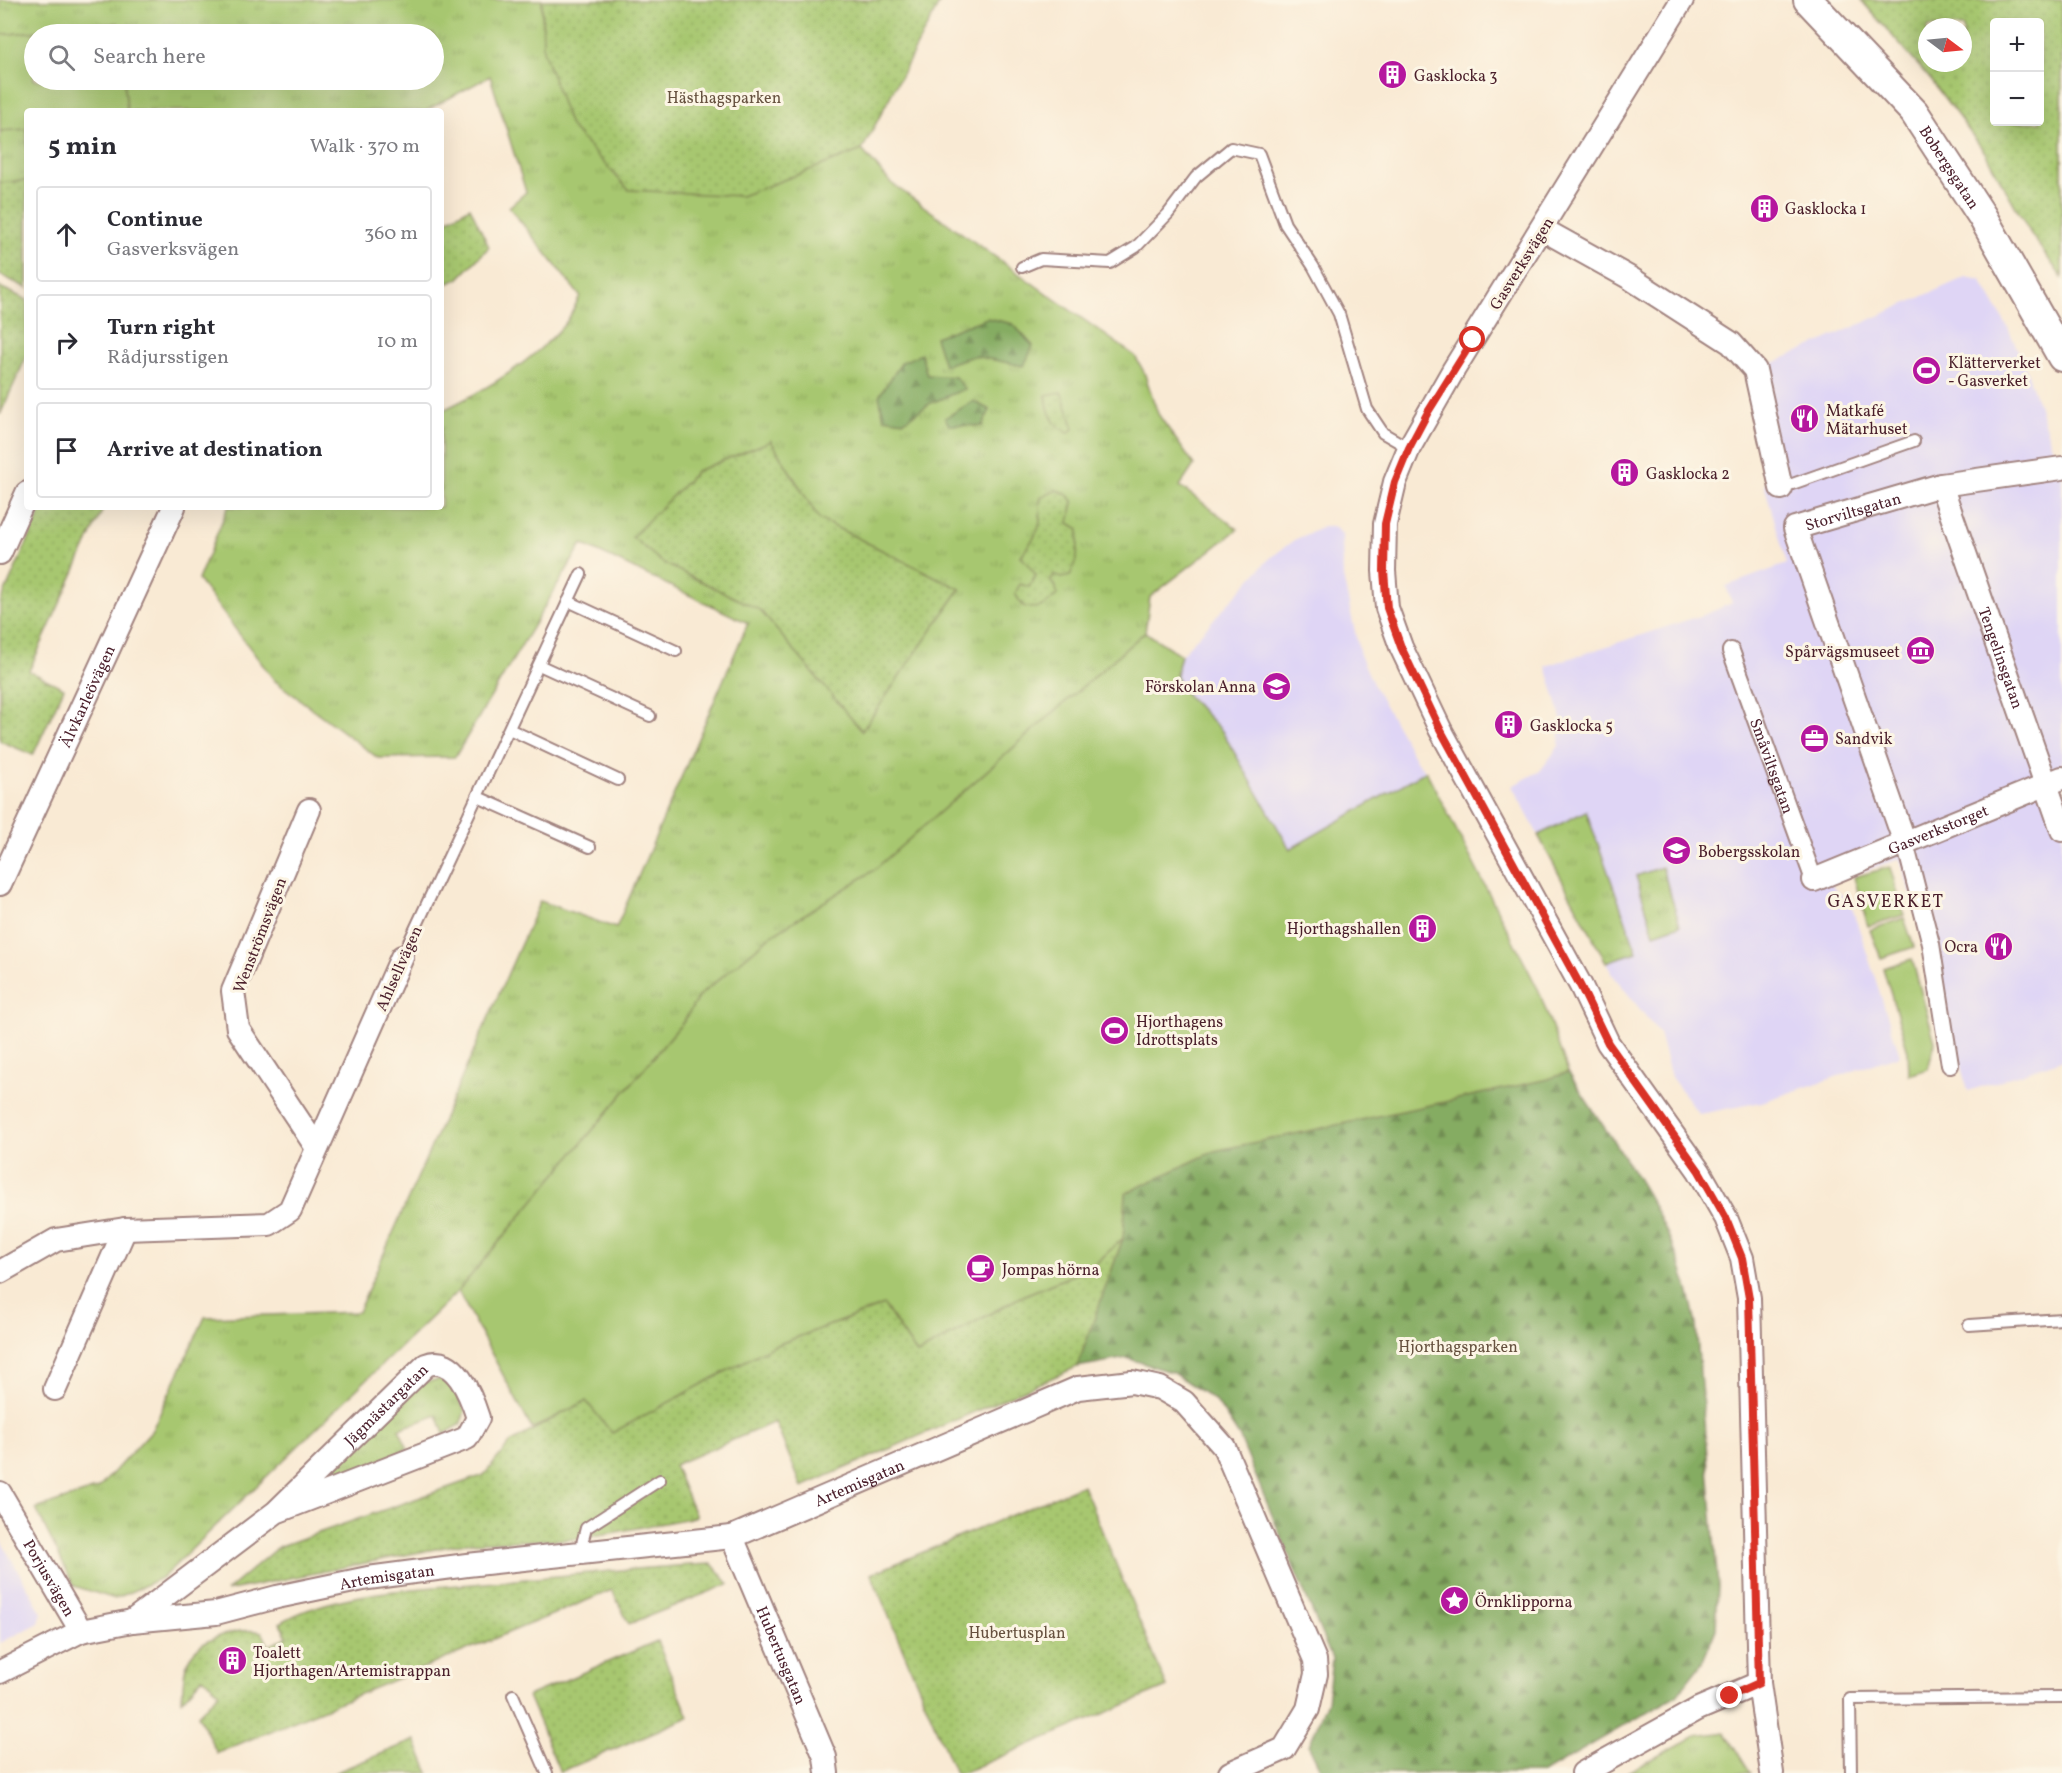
<!DOCTYPE html>
<meta charset="utf-8">
<style>
body{margin:0;font-family:Vollkorn,serif;background:#f2f2f3;color:#2b2b33}
.controls{position:absolute;right:18px;top:18px;display:grid;overflow:hidden;border-radius:6px;box-shadow:0 6px 24px #0002}
.controls button{width:54px;height:54px;display:grid;place-items:center;padding:0;border:0;border-bottom:2px solid #e1e1e2;background:#fff;color:#2b2b33;font:30px sans-serif}
.compass{position:absolute;left:1918px;top:18px;width:54px;height:54px;border-radius:50%;background:#fff;box-shadow:0 6px 24px #0002;rotate:106deg}
.stop{position:absolute;width:18px;height:18px;margin:-14px;border:4px solid #d93025;border-radius:50%;background:#fff}
.stop.end{background:#d93025;border-color:#fff;box-shadow:0 2px 6px #0008}
.list{margin:0;padding:0;list-style:none}
h2{display:flex;justify-content:space-between;align-items:center;height:78px;margin:0;padding:0 24px;font-size:26px}
h2 small{font-size:20px;font-weight:400;color:#7c7c81}
.list li{display:grid;grid-template-columns:39px 1fr auto;gap:18px;align-items:center;box-sizing:border-box;height:96px;margin:0 12px 12px;padding:0 12px;border:2px solid #e1e1e2;border-radius:6px}
.list b{display:block;font-size:22px;white-space:nowrap}
.list p{margin:0;font-size:20px;white-space:nowrap;color:#7c7c81}
.list em{font-size:20px;font-style:normal;color:#7c7c81}
.icon{flex:none;width:33px;height:33px;fill:none;stroke:currentColor;stroke-width:2;stroke-linecap:round;stroke-linejoin:round}
.map{position:relative;flex:none;width:2062px;height:1773px;overflow:hidden}
.search{position:absolute;background:#fff;box-shadow:0 6px 24px #0002;left:24px;top:24px;width:420px;height:66px;display:flex;align-items:center;gap:15px;box-sizing:border-box;padding:0 21px;border-radius:33px;color:#7c7c81;font-size:22px}
.panel{position:absolute;background:#fff;box-shadow:0 6px 24px #0002;left:24px;top:108px;width:420px;height:402px;border-radius:6px}
.map>svg:first-child{display:block}
.built{fill:#dfd5f5}
.grass{fill:url(#grass-tufts);stroke:#78734d;stroke-width:1.5;fill-rule:evenodd}
.forest{fill:url(#forest-firs);stroke:#686646;stroke-width:1.5}
.park{fill:url(#park-dots);stroke:#78734d;stroke-width:1.5;fill-rule:evenodd}
.garden{fill:#a7c76f;stroke:#78734d;stroke-width:1.5}
.lines{fill:none;stroke-linecap:round;stroke-linejoin:round}
.service-casing{stroke:#a28480;stroke-width:14}
.pedestrian-casing{stroke:#a28480;stroke-width:20}
.minor-casing{stroke:#a28480;stroke-width:26}
.tertiary-casing{stroke:#a28480;stroke-width:32}
.service{stroke:#fff;stroke-width:10}
.pedestrian{stroke:#fff;stroke-width:16}
.minor{stroke:#fff;stroke-width:22}
.tertiary{stroke:#fff;stroke-width:28}
.route{stroke:#d93025;stroke-width:8}
.labels{text-anchor:middle;stroke-width:6;stroke-linejoin:round;paint-order:stroke}
.poi-label{font-size:16px;fill:#4a1f2b;stroke:#fcf5e5;text-anchor:start}
.park-label{font-size:16px;fill:#66513f;stroke:#fcf5e5}
.street-label{font-size:16px;fill:#4a1f2b;stroke:#fcf5e5}
.neighbourhood-label{font-size:18px;letter-spacing:1.5px;fill:#4a1f2b;stroke:#fcf5e5}
</style>
<div class="map">
<svg width="2062" height="1773" viewBox="0 0 2062 1773">
<defs>
<pattern id="grass-tufts" width="24" height="20" patternUnits="userSpaceOnUse" patternTransform="scale(1.5)"><rect width="24" height="20" fill="#a7c76f"/><path d="M3 7l-1-3M5 7V3M7 7l1-3M15 17l-1-3M17 17v-4M19 17l1-3" fill="none" stroke="#91aa60"/></pattern>
<pattern id="forest-firs" width="22" height="20" patternUnits="userSpaceOnUse" patternTransform="scale(1.5)"><rect width="22" height="20" fill="#85ac62"/><path d="M5 1l3.5 6h-7zM16 11l3.5 6h-7z" fill="#6f8b51"/></pattern>
<pattern id="park-dots" width="8" height="8" patternUnits="userSpaceOnUse" patternTransform="scale(1.5)"><rect width="8" height="8" fill="#a7c76f"/><path d="M2 2h.1M6 6h.1" fill="none" stroke="#91aa60" stroke-width="1.8" stroke-linecap="round"/></pattern>
</defs>
<rect width="100%" height="100%" fill="#fcf5e5"/>
<filter id="ink" filterUnits="userSpaceOnUse"><feTurbulence type="fractalNoise" baseFrequency=".0167" numOctaves="2"/><feDisplacementMap in="SourceGraphic" scale="12" xChannelSelector="R" yChannelSelector="G"/><feConvolveMatrix kernelMatrix="1 2 1 2 8 2 1 2 1" color-interpolation-filters="sRGB"/></filter>
<filter id="wash" filterUnits="userSpaceOnUse"><feTurbulence type="fractalNoise" baseFrequency=".008" numOctaves="4" result="noise"/><feDisplacementMap in="SourceGraphic" scale="24" xChannelSelector="R" yChannelSelector="G"/><feGaussianBlur stdDeviation="1.35" result="paint"/><feColorMatrix in="noise" values="0 0 0 0 0 0 0 0 0 0 0 0 0 0 0 0 0 1.4 0 .05"/><feComposite in="paint" operator="in"/></filter>
<g filter="url(#wash)">
<rect width="100%" height="100%" fill="#f9ead4"/>
<path class="built" d="M1966,277L1981,280L2008,328L2027,371L2062,477V1060L1968,1091L1900,859L1829,882L1851,904L1900,1055L1762,1102L1699,1114L1671,1077L1659,1033L1613,975L1512,786L1540,771L1559,746L1561,717L1546,666L1706,614L1732,603L1726,586L1787,564L1764,484L1776,479L1751,373Z
M1326,526H1333L1342,534L1343,577L1360,655L1373,684L1417,762L1426,771L1290,849L1222,731L1181,689L1176,675L1181,655L1268,560L1294,540Z
M0,1539L42,1613L39,1623L0,1643Z"/>
<path class="grass" d="M0,0H542V16L741,196L862,150L891,183L1135,356L1144,372L1158,414L1194,465L1180,486L1238,529L1150,597L1145,632L873,871L772,935L699,996L684,1021L458,1291L163,1577L115,1599L74,1586L36,1509L99,1488L152,1430L205,1317L358,1312L540,901L616,928L748,623L582,544L455,757L378,758L275,681L198,580L228,507H441V411C486,390 531,363 564,325C571,317 575,305 580,296L509,207L526,192L490,76L425,111H127L124,80H434V34H119L118,23L0,35ZM771,441L819,519L960,589L862,730L760,610Z
M27,129V180L0,183V131Z
M1586,811L1637,952L1606,962L1538,835Z
M1662,867L1680,925L1654,934L1636,876Z
M441,1379L454,1388L465,1411L460,1425L444,1434L437,1415L399,1429L408,1449L310,1489L420,1383Z
M1725,1732L1751,1773H1626L1695,1736Z"/>
<path class="forest" d="M987,318L1013,324L1033,346L1024,366L974,356L944,365L935,337Z
M921,354L927,375L955,377L965,389L931,403L904,421L884,418L879,396L902,362Z
M973,401L990,410L982,426L949,425L945,418Z
M1568,1072C1622,1158 1678,1221 1696,1325L1718,1586L1716,1629L1702,1663L1677,1695L1543,1773H1322L1309,1746L1327,1701L1332,1659L1239,1436L1216,1401L1173,1373L1127,1358L1077,1367L1123,1238L1126,1193L1214,1151L1444,1102L1548,1079Z"/>
<path class="park" d="M542,0H941L862,150L741,196L629,190L570,126L543,50Z
M1861,0H2062V278L2031,234L1984,151L1931,80ZM1994,22H2040V122H1994ZM1927,27H1963V63H1927Z
M27,180V288L0,275V183Z
M470,207L489,247L458,279L441,286V224Z
M0,287L27,300V355L0,415Z
M1061,392L1074,428L1068,433C1052,425 1048,413 1046,395Z
M771,441L819,519L960,589L862,731L760,610L663,563L632,537L697,471Z
M1057,490L1067,494L1073,501L1069,523L1079,529L1077,557L1070,576L1061,578L1054,575L1050,581L1056,587L1057,595C1045,606 1039,611 1023,606L1015,594L1020,584L1029,587L1036,575L1021,556C1028,545 1038,535 1040,522C1041,513 1038,506 1041,497Z
M43,507H104L29,671L64,688L33,755L0,741V603Z
M1123,1238L1077,1367L802,1487L775,1422L674,1465L696,1517L579,1539L465,1543L226,1591L278,1547L484,1475L510,1443L586,1400L612,1432L771,1347L884,1305L917,1354L1022,1296L1092,1267Z
M1083,1485L1167,1687L962,1773H955L871,1574Z
M712,1564L729,1584L629,1624L612,1590L217,1753L198,1715L219,1692L203,1677L182,1700C184,1666 185,1648 220,1636C236,1631 245,1629 262,1632L269,1646L287,1637L280,1623C332,1591 424,1588 485,1583C561,1576 636,1567 712,1564Z
M657,1641L689,1717L560,1772L528,1696Z
M415,1740L429,1773H334Z"/>
<path class="garden" d="M118,23L119,34H34V80H124L127,111H27V129L0,131V35Z
M1145,632L1181,655L1176,675L1181,689L1222,731L1290,849L1426,771L1539,991L1568,1072L1548,1079L1444,1102L1214,1151L1126,1193L1123,1238L1092,1267L1022,1296L917,1354L884,1305L771,1347L612,1433L586,1401L532,1429L458,1291L684,1021L699,996L772,935L873,871Z
M1890,867L1904,915L1868,926L1854,877Z
M1904,918L1914,947L1881,958L1870,930Z
M1912,959L1935,1042L1928,1069L1909,1075L1908,1051L1883,968Z"/>
</g>
<g filter="url(#ink)">
<g class="lines">
<defs>
<path id="service" d="M1022,267L1041,259L1110,263L1136,247L1168,214L1196,177L1231,148L1259,154L1285,224L1313,266L1339,314L1367,409L1383,433L1409,448
M1781,488L1914,441
M568,601L676,651
M539,665L650,716
M509,729L618,780
M478,797L590,847
M402,957L581,574
M1969,1325L2062,1319
M579,1555L586,1528L660,1480
M513,1695L547,1773
M1851,1773L1850,1699L2062,1697"/>
<g id="pedestrian">
<path id="s1" d="M1731,651L1814,880"/>
<path d="M1905,843L1931,944L1950,1065"/>
</g>
<g id="minor">
<path d="M1682,0L1454,369L1409,448L1395,482L1385,524L1384,571L1387,608L1401,647L1440,729L1581,986L1608,1043L1699,1171L1726,1218L1742,1258L1749,1298L1759,1683L1772,1773"/>
<path d="M1542,229L1630,278L1731,343L1755,370L1781,488"/>
<path id="s2" d="M1941,485L2062,830"/>
<path d="M0,553L27,493"/>
<path d="M309,810L233,991L238,1029L317,1148"/>
<path id="s3" d="M1905,843L1795,528L1941,485L2062,468"/>
<path id="s4" d="M1814,880L2062,778"/>
<path id="s5" d="M0,884L174,507"/>
<path d="M0,1272L56,1240L125,1229L269,1224L290,1210L402,957"/>
<path d="M55,1389L125,1229"/>
<path id="s6" d="M0,1493L81,1631"/>
<path id="s7" d="M732,1537L825,1757L827,1773"/>
<path id="s8" d="M132,1621L276,1512L426,1365C455,1353 471,1396 478,1418L467,1438L276,1512"/>
<path id="s9" d="M0,1672L81,1631L132,1621L216,1613L277,1597L368,1578L467,1565L732,1537L1078,1388L1132,1382L1160,1388L1184,1402L1224,1447L1315,1660L1316,1674L1308,1709L1284,1749L1230,1773"/>
<path d="M1583,1773L1698,1709L1759,1683"/>
</g>
<g id="tertiary">
<path id="s10" d="M1808,0L1914,112L1982,216L2062,357"/>
</g>
</defs>
<use href="#service" class="service-casing"/>
<use href="#pedestrian" class="pedestrian-casing"/>
<use href="#minor" class="minor-casing"/>
<use href="#tertiary" class="tertiary-casing"/>
<use href="#service" class="service"/>
<use href="#pedestrian" class="pedestrian"/>
<use href="#minor" class="minor"/>
<use href="#tertiary" class="tertiary"/>
</g>
</g>
<g class="lines" filter="url(#ink)">
<path class="route" d="M1473,340L1428,412L1409,448L1395,482L1385,524L1384,571L1387,608L1401,647L1440,729L1581,987L1608,1043L1699,1171L1726,1218L1742,1258L1749,1298L1759,1683L1730,1696"/>
</g>
<defs>
<symbol id="building-disc" viewBox="-11 -11 22 22"><circle r="9.5" fill="#b5179e" stroke="#fcf5e5"/><path d="M-4-6H4V6H1V3H-1V6H-4ZM-2.5-4.3h1.7v1.8h-1.7ZM.8-4.3h1.7v1.8H.8ZM-2.5-1h1.7V.8h-1.7ZM.8-1h1.7V.8H.8Z" fill="#fff"/></symbol>
<symbol id="stadium-disc" viewBox="-11 -11 22 22"><circle r="9.5" fill="#b5179e" stroke="#fcf5e5"/><path d="M0-5a6.5 5 0 1 0 0 10a6.5 5 0 1 0 0-10ZM-3.5-1.8h7v3.6h-7Z" fill="#fff"/></symbol>
<symbol id="restaurant-disc" viewBox="-11 -11 22 22"><circle r="9.5" fill="#b5179e" stroke="#fcf5e5"/><path d="M-5-6h1v4h1v-4h1v4h1v-4h1v5L-1.5 .5V6h-2V.5L-5-1ZM5-6V6H3V1.5H1.5Q1.5-4 5-6Z" fill="#fff"/></symbol>
<symbol id="museum-disc" viewBox="-11 -11 22 22"><circle r="9.5" fill="#b5179e" stroke="#fcf5e5"/><path d="M0-6L6-3V-2H-6V-3ZM-5-1h2V3h-2ZM-1-1h2V3h-2ZM3-1h2V3H3ZM-6 4H6V6H-6Z" fill="#fff"/></symbol>
<symbol id="school-disc" viewBox="-11 -11 22 22"><circle r="9.5" fill="#b5179e" stroke="#fcf5e5"/><path d="M0-5L7-2L0 1L-7-2ZM-4 1L0 2.5L4 1V4Q0 6-4 4Z" fill="#fff"/></symbol>
<symbol id="office-disc" viewBox="-11 -11 22 22"><circle r="9.5" fill="#b5179e" stroke="#fcf5e5"/><path d="M-6-3h4V-5.5h4V-3h4V5H-6ZM-1-4.5V-3h2v-1.5ZM-6 0V1H6V0Z" fill="#fff"/></symbol>
<symbol id="cafe-disc" viewBox="-11 -11 22 22"><circle r="9.5" fill="#b5179e" stroke="#fcf5e5"/><path d="M-5.5-4.5H6V0H3Q3 3.5 0 3.5H-2.5Q-5.5 3.5-5.5 0ZM3-3.2v2h1.7v-2ZM-6 4.5H4V6H-6Z" fill="#fff"/></symbol>
<symbol id="sight-disc" viewBox="-11 -11 22 22"><circle r="9.5" fill="#b5179e" stroke="#fcf5e5"/><path d="M0-6L1.8-2.2L6-1.7L2.9 1.2L3.7 5.4L0 3.3L-3.7 5.4L-2.9 1.2L-6-1.7L-1.8-2.2Z" fill="#fff"/></symbol>
</defs>
<g fill-rule="evenodd">
<use href="#building-disc" x="1376" y="58" width="33" height="33"/>
<use href="#building-disc" x="1748" y="192" width="33" height="33"/>
<use href="#stadium-disc" x="1910" y="354" width="33" height="33"/>
<use href="#restaurant-disc" x="1788" y="402" width="33" height="33"/>
<use href="#building-disc" x="1608" y="456" width="33" height="33"/>
<use href="#museum-disc" x="1904" y="634" width="33" height="33"/>
<use href="#school-disc" x="1260" y="670" width="33" height="33"/>
<use href="#building-disc" x="1492" y="708" width="33" height="33"/>
<use href="#office-disc" x="1798" y="722" width="33" height="33"/>
<use href="#school-disc" x="1660" y="834" width="33" height="33"/>
<use href="#building-disc" x="1406" y="912" width="33" height="33"/>
<use href="#restaurant-disc" x="1982" y="930" width="33" height="33"/>
<use href="#stadium-disc" x="1098" y="1014" width="33" height="33"/>
<use href="#cafe-disc" x="964" y="1252" width="33" height="33"/>
<use href="#sight-disc" x="1438" y="1584" width="33" height="33"/>
<use href="#building-disc" x="216" y="1644" width="33" height="33"/>
</g>
<g class="labels">
<g class="poi-label">
<text x="1414" y="81">Gasklocka 3</text>
<text x="1785" y="214">Gasklocka 1</text>
<text x="1948" y="368">Klätterverket<tspan x="1948" dy="18">- Gasverket</tspan></text>
<text x="1826" y="416">Matkafé<tspan x="1826" dy="18">Mätarhuset</tspan></text>
<text x="1646" y="479">Gasklocka 2</text>
<text x="1900" y="657" text-anchor="end">Spårvägsmuseet</text>
<text x="1256" y="692" text-anchor="end">Förskolan Anna</text>
<text x="1530" y="731">Gasklocka 5</text>
<text x="1835" y="744">Sandvik</text>
<text x="1698" y="857">Bobergsskolan</text>
<text x="1401" y="934" text-anchor="end">Hjorthagshallen</text>
<text x="1978" y="952" text-anchor="end">Ocra</text>
<text x="1136" y="1027">Hjorthagens<tspan x="1136" dy="18">Idrottsplats</tspan></text>
<text x="1002" y="1275">Jompas hörna</text>
<text x="1475" y="1607">Örnklipporna</text>
<text x="253" y="1658">Toalett<tspan x="253" dy="18">Hjorthagen/Artemistrappan</tspan></text>
</g>
<g class="park-label">
<text x="724" y="103">Hästhagsparken</text>
<text x="1458" y="1352">Hjorthagsparken</text>
<text x="1017" y="1638">Hubertusplan</text>
</g>
<g class="street-label">
<text dy="6" stroke="none"><textPath href="#s10" startOffset="220">Bobergsgatan</textPath></text>
<text transform="translate(1521 263) rotate(-58)" y="6">Gasverksvägen</text>
<text dy="6" stroke="none"><textPath href="#s3" startOffset="394">Storviltsgatan</textPath></text>
<text dy="6" stroke="none"><textPath href="#s2" startOffset="183">Tengelinsgatan</textPath></text>
<text dy="6" stroke="none"><textPath href="#s5" startOffset="207">Älvkarleövägen</textPath></text>
<text dy="6" stroke="none"><textPath href="#s1" startOffset="122">Småviltsgatan</textPath></text>
<text dy="6" stroke="none"><textPath href="#s4" startOffset="134">Gasverkstorget</textPath></text>
<text transform="translate(259 935) rotate(-69)" y="6">Wenströmsvägen</text>
<text transform="translate(398 968) rotate(-66)" y="6">Ahlsellvägen</text>
<text dy="6" stroke="none"><textPath href="#s8" startOffset="334">Jägmästargatan</textPath></text>
<text dy="6" stroke="none"><textPath href="#s9" startOffset="888">Artemisgatan</textPath></text>
<text dy="6" stroke="none"><textPath href="#s9" startOffset="402">Artemisgatan</textPath></text>
<text dy="6" stroke="none"><textPath href="#s6" startOffset="98">Porjusvägen</textPath></text>
<text dy="6" stroke="none"><textPath href="#s7" startOffset="128">Hubertusgatan</textPath></text>
</g>
<g class="neighbourhood-label">
<text x="1886" y="907">GASVERKET</text>
</g>
</g>
</svg>
<div class="controls">
<button>+</button>
<button>−</button>
</div>
<svg class="compass" viewBox="-18 -18 36 36"><path d="M0-13l5 13h-10z" fill="#e53935"/><path d="M0 13l5-13h-10z" fill="#7c7c81"/></svg>
<div class="stop" style="left:1473px;top:340px"></div>
<div class="stop end" style="left:1730px;top:1696px"></div>
<div class="search"><svg class="icon" aria-label="search" viewBox="0 0 24 24"><circle cx="10" cy="10" r="6"/><path d="M15 15l6 6"/></svg>Search here</div>
<section class="panel">
<h2>5 min<small>Walk · 370 m</small></h2>
<ul class="list">
<li><svg class="icon" aria-label="ahead" viewBox="0 0 24 24"><path d="M12 20V5M6 11l6-6 6 6"/></svg><div><b>Continue</b><p>Gasverksvägen</p></div><em>360 m</em></li>
<li><svg class="icon" aria-label="right" viewBox="0 0 24 24"><path d="M7 20v-9h11M14 6l5 5-5 5"/></svg><div><b>Turn right</b><p>Rådjursstigen</p></div><em>10 m</em></li>
<li><svg class="icon" aria-label="arrive" viewBox="0 0 24 24"><path d="M6 21V4h12l-3 4 3 4H6"/></svg><div><b>Arrive at destination</b></div></li>
</ul>
</section>
</div>
